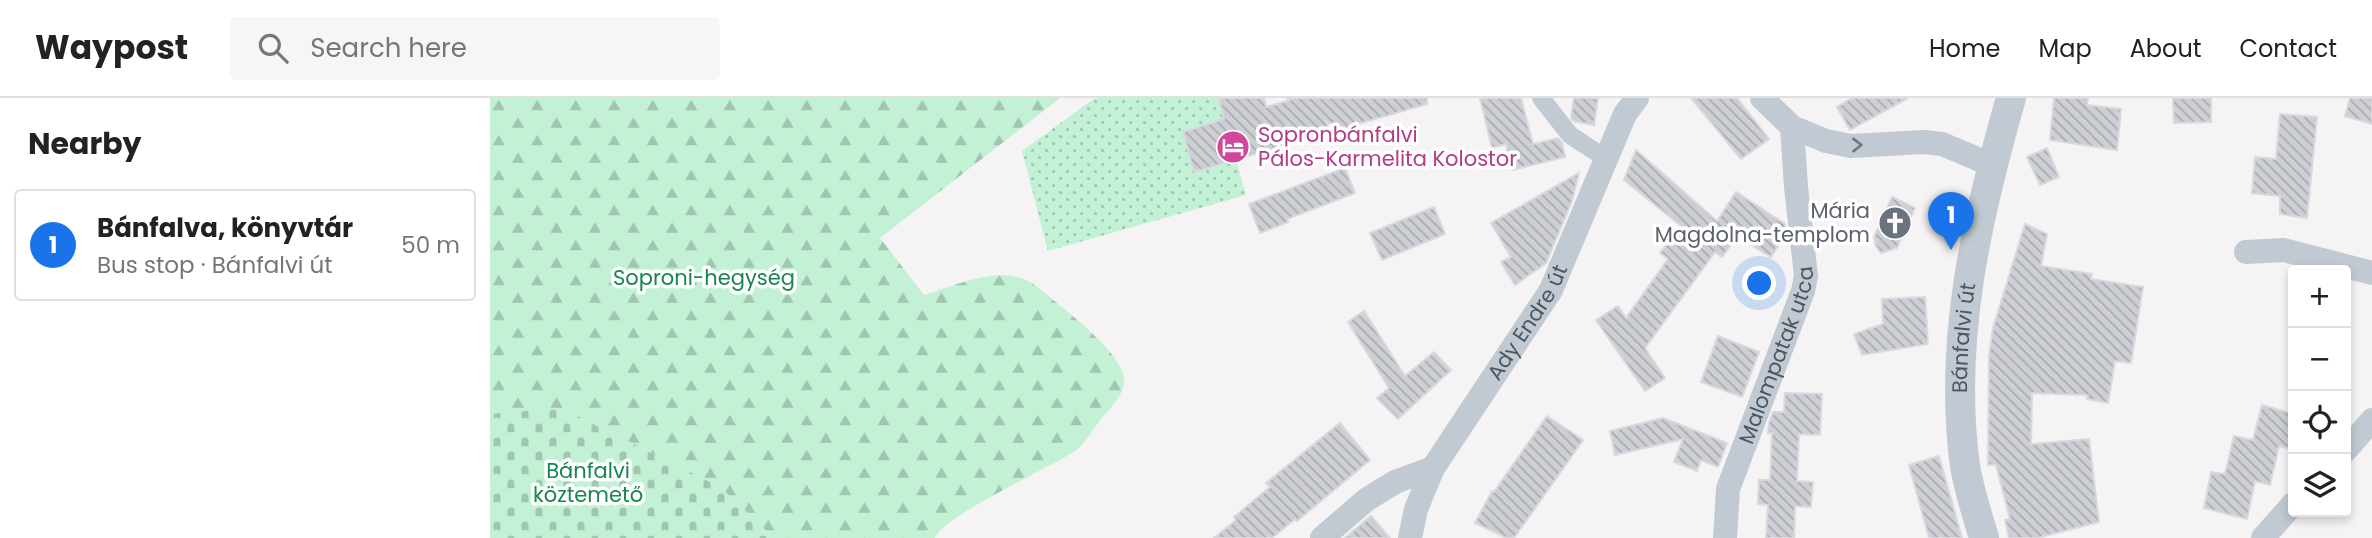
<!DOCTYPE html>
<meta charset="utf-8">
<style>
body{margin:0;font-family:Poppins,sans-serif;background:#f6f6f6;color:#222}
.controls{position:absolute;right:21px;bottom:21px;display:grid;overflow:hidden;border-radius:7px;box-shadow:0 4px 10px #0003}
.controls button{width:63px;height:63px;display:grid;place-items:center;padding:0;border:0;border-bottom:2px solid #e0e0e0;background:#fff;color:#222;font:35px sans-serif}
.you{position:absolute;left:1270px;top:186px;width:24px;height:24px;margin:-18px;border:5px solid #fff;border-radius:50%;background:#1a73e8;box-shadow:0 0 0 10px #1a73e833}
.badge{display:grid;place-items:center;width:46px;height:46px;border-radius:50%;background:#1a73e8;color:#fff;font-size:23px;font-weight:700}
.pin{position:absolute;translate:-50% -58px;filter:drop-shadow(0 2px 4px #0008)}
.pin::after{content:'';position:absolute;top:37px;width:24px;height:21px;background:inherit;clip-path:polygon(0 0,100% 0,50% 100%)}
.list{margin:0;padding:0;list-style:none}
h2{display:flex;justify-content:space-between;align-items:center;height:91px;margin:0;padding:0 28px;font-size:30px}
h2 small{font-size:23px;font-weight:400;color:#767676}
.list li{display:grid;grid-template-columns:46px 1fr auto;gap:21px;align-items:center;box-sizing:border-box;height:112px;margin:0 14px 14px;padding:0 14px;border:2px solid #e0e0e0;border-radius:7px}
.list b{display:block;font-size:26px;white-space:nowrap}
.list p{margin:0;font-size:23px;white-space:nowrap;color:#767676}
.list em{font-size:23px;font-style:normal;color:#767676}
.icon{flex:none;width:38px;height:38px;fill:none;stroke:currentColor;stroke-width:2;stroke-linecap:round;stroke-linejoin:round}
.map{position:relative;flex:none;width:1882px;height:440px;overflow:hidden}
header{display:flex;align-items:center;gap:42px;box-sizing:border-box;height:98px;padding:0 35px;background:#fff;border-bottom:2px solid #e0e0e0}
header strong{font-size:33px}
nav{display:flex;gap:38px;margin-inline-start:auto;font-size:24px}
.search{width:490px;height:63px;background:#f6f6f6;display:flex;align-items:center;gap:18px;box-sizing:border-box;padding:0 24px;border-radius:7px;color:#767676;font-size:26px}
main{display:flex}
aside{flex:1;background:#fff}
.map>svg:first-child{display:block}
.grass{fill:url(#grass-dots)}
.forest{fill:url(#forest-firs)}
.cemetery{fill:url(#cemetery-stones)}
.building{fill:url(#building-back-hatch);stroke:#d7d9de;stroke-width:2}
.lines{fill:none;stroke-linecap:round;stroke-linejoin:round}
.pedestrian{stroke:#c1cad2;stroke-width:18}
.minor{stroke:#c1cad2;stroke-width:24}
.tertiary{stroke:#c1cad2;stroke-width:30}
.oneway{stroke:#6e7983}
.labels{text-anchor:middle;stroke-width:7;stroke-linejoin:round;paint-order:stroke}
.hotel-label{font-size:21px;fill:#b23c85;stroke:#fff;text-anchor:start}
.worship-label{font-size:21px;fill:#5b616d;stroke:#fff;text-anchor:end}
.park-label{font-size:21px;fill:#17864f;stroke:#fff}
.street-label{font-size:21px;fill:#4a5661;stroke:#fff}
</style>
<header>
<strong>Waypost</strong>
<div class="search"><svg class="icon" aria-label="search" viewBox="0 0 24 24"><circle cx="10" cy="10" r="6"/><path d="M15 15l6 6"/></svg>Search here</div>
<nav><a>Home</a><a>Map</a><a>About</a><a>Contact</a></nav>
</header>
<main>
<aside>
<h2>Nearby<small></small></h2>
<ul class="list">
<li><span class="badge">1</span><div><b>Bánfalva, könyvtár</b><p>Bus stop · Bánfalvi út</p></div><em>50 m</em></li>
</ul>
</aside>
<div class="map">
<svg width="1882" height="440" viewBox="0 0 1882 440">
<defs>
<pattern id="grass-dots" width="8" height="8" patternUnits="userSpaceOnUse" patternTransform="scale(1.75)"><rect width="8" height="8" fill="#c3f1d5"/><path d="M2 2h.1M6 6h.1" fill="none" stroke="#a0c6b0" stroke-width="1.8" stroke-linecap="round"/></pattern>
<pattern id="forest-firs" width="22" height="20" patternUnits="userSpaceOnUse" patternTransform="scale(1.75)"><rect width="22" height="20" fill="#c3f1d5"/><path d="M5 1l3.5 6h-7zM16 11l3.5 6h-7z" fill="#a0c6b0"/></pattern>
<pattern id="cemetery-stones" width="16" height="16" patternUnits="userSpaceOnUse" patternTransform="scale(1.75)"><rect width="16" height="16" fill="#c3f1d5"/><path d="M2 7V4a2 2 0 0 1 4 0v3zM10 15v-3a2 2 0 0 1 4 0v3z" fill="#a0c6b0"/></pattern>
<pattern id="building-back-hatch" width="6" height="6" patternUnits="userSpaceOnUse" patternTransform="scale(1.75)"><rect width="6" height="6" fill="#cdcfd5"/><path d="M-1 5l2 2M0 0l6 6M5-1l2 2" fill="none" stroke="#a8abb0"/></pattern>
</defs>
<rect width="100%" height="100%" fill="#f5f3f3"/>
<path class="grass" d="M605,0H729L734,21L693,34L704,74L746,62L756,97L558,153L532,53Z"/>
<path class="forest" d="M0,0H570L390,140L434,197C470,186 518,162 550,191C571,209 637,257 634,284C633,298 621,309 612,320C604,330 595,345 585,353C558,371 454,417 445,440H284L230,389L71,310L0,316Z"/>
<path class="cemetery" d="M71,310L230,389L284,440H0V316Z"/>
<path class="building" d="M729,0H774L776,9L800,2L797,0H937V6L851,31L836,23L840,34L704,74L693,34L734,21Z
M990,0H1031L1043,46L1068,40L1072,45L1075,59L1022,72L1016,46L1002,50Z
M1084,0H1108L1104,27L1084,23L1081,20Z
M1201,0H1247L1279,41L1251,61Z
M1362,0H1418L1360,32L1347,9Z
M1564,0H1598L1597,7L1631,11L1627,52L1560,42Z
M1683,0H1721V24L1684,25Z
M1860,0H1882V26L1855,18Z
M1790,16L1827,19L1817,120L1790,116V98L1762,95L1765,59L1786,61Z
M1557,50L1569,79L1550,87L1537,59Z
M1146,52L1227,123L1246,94L1295,126L1296,135L1281,159L1247,138L1232,159L1225,154L1155,250L1175,280L1155,293L1106,222L1128,208L1136,220L1178,161L1170,155L1191,128L1134,82Z
M855,70L865,95L797,121L798,124L770,135L759,106Z
M1089,75L1082,103L1056,165L1025,187L1011,164L1021,159L1001,125Z
M1402,99L1425,110L1407,150L1391,155L1386,148L1384,139Z
M944,109L955,136L892,162L880,135Z
M1535,126L1557,136L1551,168L1602,176L1601,181L1653,189L1641,265L1625,263L1618,305L1597,301L1598,297L1542,295L1541,346L1599,341L1609,424L1547,440H1519L1515,422L1520,421L1506,367H1498L1499,258L1503,230Z
M1435,199L1438,246L1372,257L1364,236L1393,226L1392,201Z
M874,213L915,278L944,254L961,272L908,321L887,300L899,290L858,224Z
M1228,238L1269,254L1252,299L1211,284Z
M1295,295L1332,296L1330,337L1309,336L1307,383L1323,384L1321,409L1305,408L1304,440H1276L1278,407L1268,406L1269,382H1280L1282,335H1278L1279,325L1283,314H1294Z
M1772,307L1803,316V351L1789,348L1780,387L1765,383L1757,421L1714,410L1721,374L1735,376L1744,338L1763,342Z
M1057,318L1093,342L1024,440H1017L985,425L1002,393L1004,394Z
M1173,320L1237,345L1228,369L1211,362L1207,373L1184,364L1193,341L1125,357L1120,333Z
M850,325L880,362L807,423L805,421L782,440H724L746,422L744,419L780,389L776,385Z
M1449,358L1472,440H1439L1419,367Z
M881,418L900,440H855Z"/>
<g class="lines">
<path class="pedestrian" d="M1051,0L1080,37L1115,60"/>
<g class="minor">
<path d="M1272,0L1302,29L1336,43L1361,48L1434,44L1452,46L1502,67"/>
<path d="M1756,154L1794,152L1882,175"/>
<path d="M1856,352L1882,322"/>
<path d="M832,440L876,402L905,384L943,370"/>
<path id="s1" d="M920,440L926,411L943,370L1061,192L1135,16L1147,0"/>
<path id="s2" d="M1235,440L1238,391L1313,193L1316,178L1306,89L1302,29"/>
<path d="M1773,440L1803,406"/>
</g>
<path class="tertiary" id="s3" d="M1494,440C1487,416 1479,392 1475,368C1458,243 1487,119 1521,0"/>
</g>
<defs><path id="oneway-chevron" d="M-2-3.5L2.5 0L-2 3.5" fill="none" stroke-width="1.6" stroke-linecap="round" stroke-linejoin="round" transform="scale(1.75)"/></defs>
<use class="oneway" href="#oneway-chevron" transform="translate(1367 47)"/>
<defs>
<symbol id="hotel-disc" viewBox="-11 -11 22 22"><circle r="9.5" fill="#d1479c" stroke="#fff"/><path d="M-6-4.5h1.5V1H6V5H4.5V3h-9V5H-6ZM-4 0a1.8 1.8 0 1 1 3.6 0ZM.5 0V-2.5h3Q6-2.5 6 0Z" fill="#fff"/></symbol>
<symbol id="church-disc" viewBox="-11 -11 22 22"><circle r="9.5" fill="#6b7280" stroke="#fff"/><path d="M-1.2-6h2.4v3.5h3.3v2.4h-3.3V6h-2.4V-.1h-3.3v-2.4h3.3Z" fill="#fff"/></symbol>
</defs>
<g fill-rule="evenodd">
<use href="#hotel-disc" x="724" y="30" width="38" height="38"/>
<use href="#church-disc" x="1386" y="106" width="38" height="38"/>
</g>
<g class="labels">
<g class="hotel-label">
<text x="768" y="44">Sopronbánfalvi<tspan x="768" dy="24">Pálos-Karmelita Kolostor</tspan></text>
</g>
<g class="worship-label">
<text x="1380" y="120">Mária<tspan x="1380" dy="24">Magdolna-templom</tspan></text>
</g>
<g class="park-label">
<text x="214" y="187">Soproni-hegység</text>
<text x="98" y="380">Bánfalvi<tspan x="98" dy="24">köztemető</tspan></text>
</g>
<g class="street-label">
<text dy="7" stroke="none"><textPath href="#s1" startOffset="248">Ady Endre út</textPath></text>
<text dy="7" stroke="none"><textPath href="#s3" startOffset="203">Bánfalvi út</textPath></text>
<text dy="7" stroke="none"><textPath href="#s2" startOffset="192">Malompatak utca</textPath></text>
</g>
</g>
</svg>
<div class="controls">
<button>+</button>
<button>−</button>
<button><svg class="icon" aria-label="locate" viewBox="0 0 24 24"><circle cx="12" cy="12" r="6"/><path d="M12 2v4M12 18v4M2 12h4M18 12h4"/></svg></button>
<button><svg class="icon" aria-label="layers" viewBox="0 0 24 24"><path d="M12 4l9 5-9 5-9-5zM3 14l9 5 9-5"/></svg></button>
</div>
<div class="you"></div>
<div class="pin badge" style="left:1461px;top:152px">1</div>
</div>
</main>
